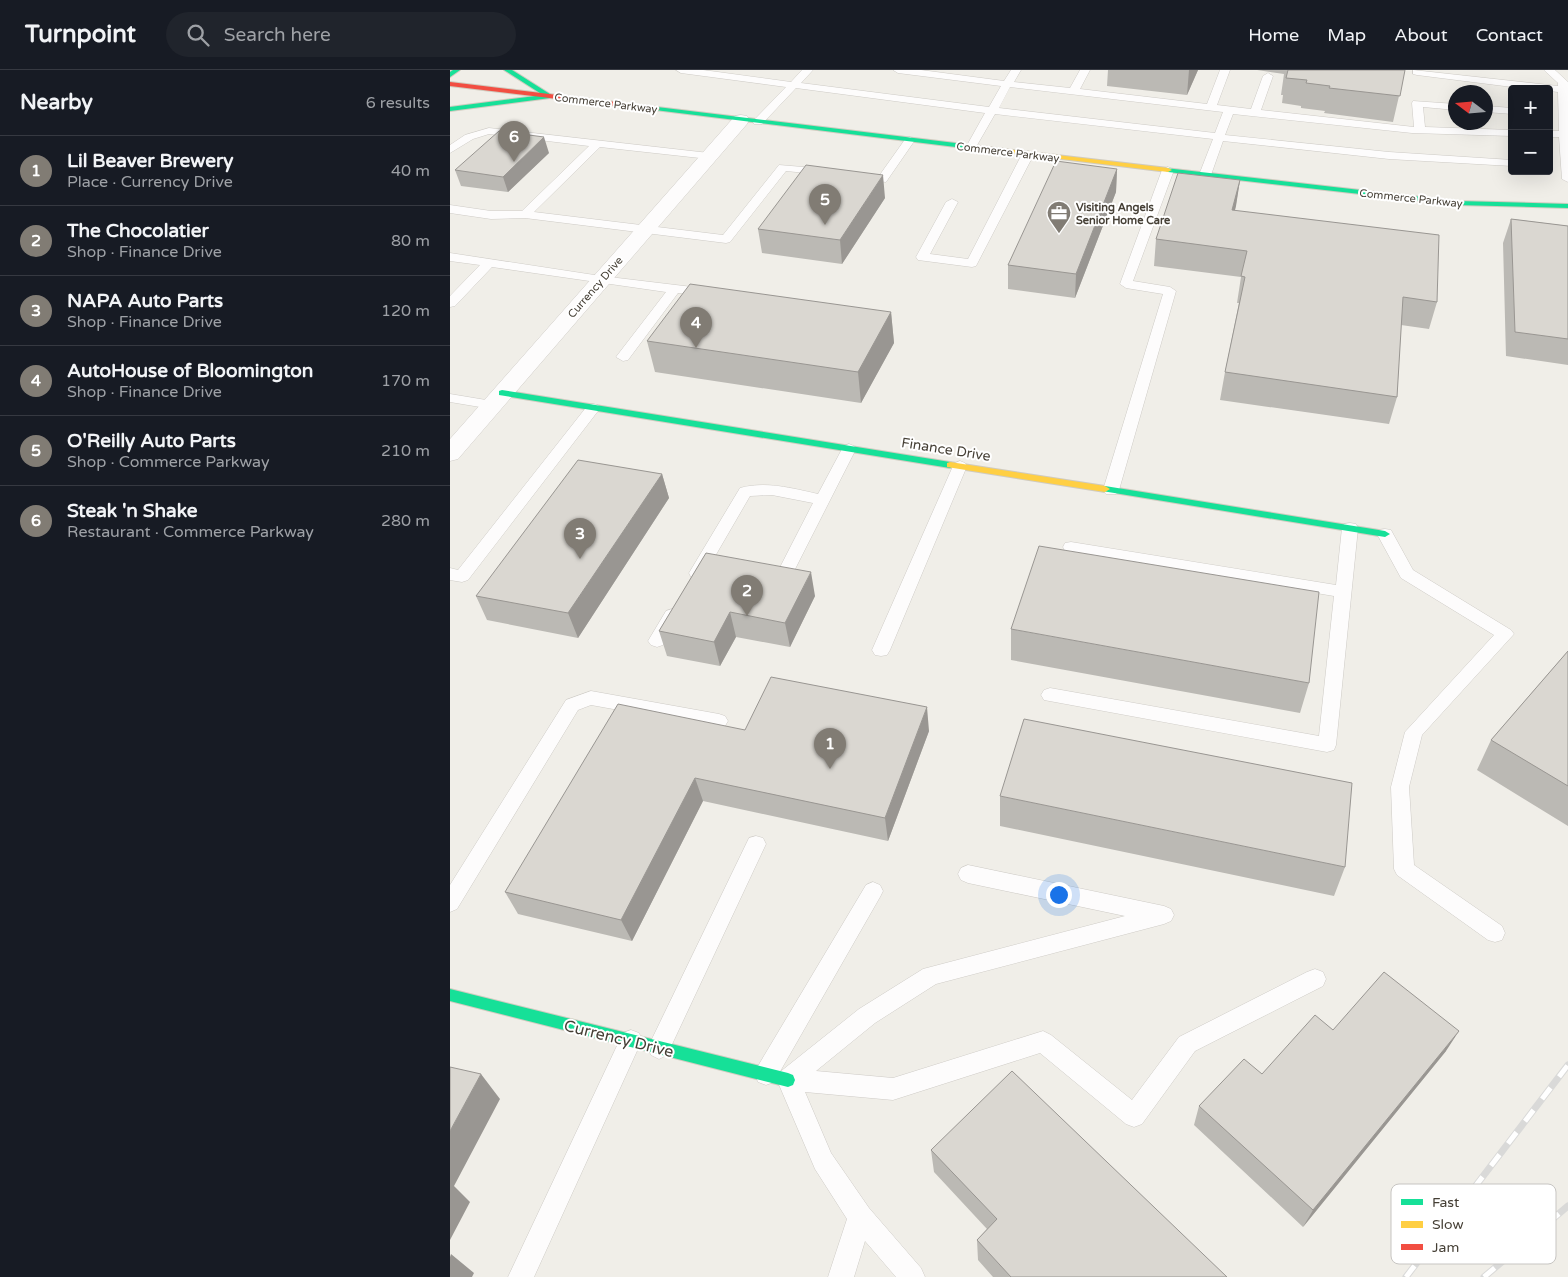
<!DOCTYPE html>
<meta charset="utf-8">
<style>
body{margin:0;font-family:"Varela Round",sans-serif;background:#20242c;color:#f1f3f6}
.controls{position:absolute;right:15px;top:15px;display:grid;overflow:hidden;border-radius:5px;box-shadow:0 5px 20px #0002}
.controls button{width:45px;height:45px;display:grid;place-items:center;padding:0;border:0;border-bottom:1px solid #363941;background:#171b24;color:#f1f3f6;font:25px sans-serif}
.compass{position:absolute;left:998px;top:15px;width:45px;height:45px;border-radius:50%;background:#171b24;box-shadow:0 5px 20px #0002;rotate:286deg}
.you{position:absolute;left:608px;top:824px;width:18px;height:18px;margin:-12px;border:4px solid #fff;border-radius:50%;background:#1a73e8;box-shadow:0 0 0 8px #1a73e833}
.badge{display:grid;place-items:center;width:32px;height:32px;border-radius:50%;background:#817c74;color:#fff;font-size:16px;font-weight:700}
.pin{position:absolute;translate:-50% -41px;filter:drop-shadow(0 1px 2px #0008)}
.pin::after{content:'';position:absolute;top:26px;width:18px;height:15px;background:inherit;clip-path:polygon(0 0,100% 0,50% 100%)}
.list{margin:0;padding:0;list-style:none}
h2{display:flex;justify-content:space-between;align-items:center;height:65px;margin:0;padding:0 20px;font-size:21px}
h2 small{font-size:16px;font-weight:400;color:#9ea1a6}
.list li{display:grid;grid-template-columns:32px 1fr auto;gap:15px;align-items:center;box-sizing:border-box;height:70px;padding:0 20px;border-top:1px solid #363941}
.list b{display:block;font-size:19px;white-space:nowrap}
.list p{margin:0;font-size:16px;white-space:nowrap;color:#9ea1a6}
.list em{font-size:16px;font-style:normal;color:#9ea1a6}
.icon{flex:none;width:28px;height:28px;fill:none;stroke:currentColor;stroke-width:2;stroke-linecap:round;stroke-linejoin:round}
.map{position:relative;flex:none;width:1118px;height:1207px;overflow:hidden}
header{display:flex;align-items:center;gap:30px;box-sizing:border-box;height:70px;padding:0 25px;background:#171b24;border-bottom:1px solid #363941}
header strong{font-size:24px}
nav{display:flex;gap:28px;margin-inline-start:auto;font-size:18px}
.search{width:350px;height:45px;background:#20242c;display:flex;align-items:center;gap:12px;box-sizing:border-box;padding:0 18px;border-radius:28px;color:#9ea1a6;font-size:19px}
main{display:flex}
aside{flex:1;background:#171b24}
.map>svg:first-child{display:block}
.lines{fill:none;stroke-linecap:round;stroke-linejoin:round}
.lane-casing{stroke:#cecbc6;stroke-width:1}
.street-casing{stroke:#cecbc6;stroke-width:1}
.fast-casing{stroke:#d0cbbf;stroke-width:2}
.slow-casing{stroke:#d0cbbf;stroke-width:2}
.jam-casing{stroke:#d0cbbf;stroke-width:2}
.lane{fill:#fdfcfc;fill-rule:evenodd}
.street{fill:#fdfcfc;fill-rule:evenodd}
.fast{fill:#16e098;fill-rule:evenodd}
.slow{fill:#ffcf43;fill-rule:evenodd}
.jam{fill:#f24e42;fill-rule:evenodd}
.rail-casing{stroke:#d9d9d8;stroke-width:7}
.rail{stroke:#fff;stroke-width:5;stroke-dasharray:14;stroke-linecap:butt}
.wall{fill:#bbb9b4}
.shaded-wall{fill:#999692}
.building{fill:#dad7d1;stroke:#999692}
.labels{text-anchor:middle;stroke-width:4;stroke-linejoin:round;paint-order:stroke}
.far-street-label{font-size:11px;fill:#453f35;stroke:#fff}
.far-poi-label{font-size:11px;font-weight:bold;fill:#453f35;stroke:#fff;text-anchor:start}
.street-label{font-size:14px;fill:#453f35;stroke:#fff}
.near-street-label{font-size:16px;fill:#453f35;stroke:#fff}
.key{fill:#fff;stroke:#c7c5c2;stroke-width:1}
.key-label{font-size:14px;fill:#453f35}
</style>
<header>
<strong>Turnpoint</strong>
<div class="search"><svg class="icon" aria-label="search" viewBox="0 0 24 24"><circle cx="10" cy="10" r="6"/><path d="M15 15l6 6"/></svg>Search here</div>
<nav><a>Home</a><a>Map</a><a>About</a><a>Contact</a></nav>
</header>
<main>
<aside>
<h2>Nearby<small>6 results</small></h2>
<ul class="list">
<li><span class="badge">1</span><div><b>Lil Beaver Brewery</b><p>Place · Currency Drive</p></div><em>40 m</em></li>
<li><span class="badge">2</span><div><b>The Chocolatier</b><p>Shop · Finance Drive</p></div><em>80 m</em></li>
<li><span class="badge">3</span><div><b>NAPA Auto Parts</b><p>Shop · Finance Drive</p></div><em>120 m</em></li>
<li><span class="badge">4</span><div><b>AutoHouse of Bloomington</b><p>Shop · Finance Drive</p></div><em>170 m</em></li>
<li><span class="badge">5</span><div><b>O'Reilly Auto Parts</b><p>Shop · Commerce Parkway</p></div><em>210 m</em></li>
<li><span class="badge">6</span><div><b>Steak 'n Shake</b><p>Restaurant · Commerce Parkway</p></div><em>280 m</em></li>
</ul>
</aside>
<div class="map">
<svg width="1118" height="1207" viewBox="0 0 1118 1207">
<rect width="100%" height="100%" fill="#f0eee8"/>
<g class="lines">
<defs>
<path id="lane" d="M226,0H253L341,12L352,0H363L351,13L539,37L551,16L448,3L443,0H471L554,11L561,0H571L564,12L620,18L630,0H640L630,19L757,34L770,0H780L767,35L801,39L813,6L818,3L823,6L811,40L964,57L962,33L963,31L1006,34V40L973,37L975,57L1062,60V66L962,63L783,44L775,65L939,82L1062,90V96L939,89L773,71L761,105L755,108L749,105L763,69L545,44L526,77L521,80L516,77L535,43L346,18L312,54H304L303,52L304,50L336,17L231,3ZM560,17L773,42L765,63L549,38Z
M963,0L1108,16V13L1094,0H1105L1118,12V112L1112,109L1109,67H1099V61H1109L1108,22L1099,21V19H1078L967,5L963,4Z
M1036,36L1062,38V44L1036,42Z
M39,58L259,83L265,86L259,89L150,77L84,142L273,165L329,95L377,99L383,102L377,105L336,101L280,172L276,173L75,148L41,149L0,143V135L41,141H72L139,76L39,64L23,69L0,83V75L15,65Z
M460,67L465,70L436,112L408,109L406,107L412,104L429,106L456,68Z
M578,81L584,84L526,196L522,197L468,190L466,187L496,132L502,129L508,132L480,184L518,189L572,84Z
M718,97L724,100L683,211L720,217L726,221L669,420L666,424H656L653,420L713,224L676,218L670,214L712,100Z
M0,183L151,206L259,219L265,223L259,227L228,223L178,290L173,291L166,287L216,222L42,197L5,236L0,237V226L30,195L0,191Z
M0,324L42,331L47,332L49,335L47,338L42,339L0,332Z
M143,334L148,335L150,338L148,341L18,510L12,512L0,510V498L8,500L138,335Z
M399,374L404,376L406,379L339,511L333,513L327,511L325,507L363,433L322,425L300,426L253,507L247,509L241,507L239,503L290,418C316,411 341,418 368,424L392,379L394,376Z
M510,391L515,393L517,396L440,580L437,585L431,586L425,585L422,580L503,396L505,393Z
M900,453L906,454L908,458L886,675L884,680L877,682L594,630L591,625L594,620L600,618L869,666L884,526L621,482L615,481L613,477L615,473L621,472L886,515L892,458L894,454Z
M935,459L941,460L963,500L1061,560L1064,564L972,665L959,717L964,795L1052,856L1055,863L1052,870L1045,872L1038,870L947,805L944,799L941,717L955,662L1044,565L951,508L927,464L929,460Z
M222,539L228,541L230,545L213,575L207,577L201,575L198,571L216,541Z
M141,621L269,644L275,646L278,651L275,656L269,658L141,635L128,640L7,839L0,842V815L116,630Z
M306,766L313,768L316,774L217,985L209,989L201,985L198,978L201,971L299,768Z
M518,795L714,836L721,839L724,845L721,851L714,854L486,914L425,953L366,1001L443,1008L593,961L601,965L682,1030L729,967L857,902L865,899L873,902L876,909L873,916L745,981L692,1054L684,1057L676,1054L590,983L443,1030L355,1022L381,1083L419,1138L471,1198L475,1207H446L415,1171L404,1207H378L397,1149L365,1099L327,1010L330,1002L409,939L473,899L675,846L518,813L511,810L508,804L511,798Z
M423,812L430,815L433,821L430,827L324,1012L316,1015L308,1012L305,1004L308,996L416,815Z
M181,960L189,963L192,970L84,1207H58L173,963Z"/>
<path id="street" d="M291,45L297,46L299,50L297,54L8,389L0,391V369L285,46Z"/>
<path id="fast" d="M3,0H10L0,7V2Z
M54,0H62L103,26L100,28L0,41V37L93,25Z
M207,37L522,75L526,77L522,79L205,40V38Z
M715,98L1007,131L1118,134V138L1007,135L718,102L714,100Z
M52,320L500,392L505,395L500,398L49,325V321Z
M655,416L935,461L940,464L935,467L652,421L650,419L652,417Z
M0,919L338,1003L343,1005L345,1010L343,1015L338,1017L0,931Z"/>
<path id="slow" d="M522,75L718,98L722,100L718,102L520,78V76Z
M500,392L655,416L660,419L655,422L497,397V393Z"/>
<path id="jam" d="M0,12L207,37L210,39L207,41L0,16Z"/>
</defs>
<use href="#lane" class="lane-casing"/>
<use href="#street" class="street-casing"/>
<use href="#fast" class="fast-casing"/>
<use href="#slow" class="slow-casing"/>
<use href="#jam" class="jam-casing"/>
<use href="#lane" class="lane"/>
<use href="#street" class="street"/>
<use href="#fast" class="fast"/>
<use href="#slow" class="slow"/>
<use href="#jam" class="jam"/>
<defs>
<path id="rail" d="M956,1207L1118,995
M1034,1207L1118,1136"/>
</defs>
<use href="#rail" class="rail-casing"/>
<use href="#rail" class="rail"/>
</g>
<path class="wall" d="M658,0H748L737,25L657,16Z
M807,0H955L943,52L874,43L875,41L851,38V36L832,33L833,25H831L834,4Z
M99,83L58,122L11,116L5,100Z
M667,99L666,122L625,228L558,219V195Z
M790,110L785,140L987,232L979,259L951,255L947,327L939,354L770,330L775,302L789,233H787L791,207L704,196L706,169Z
M435,128L392,194L312,183L308,159Z
M1061,149L1118,156V295L1056,286L1053,173Z
M441,242L444,273L411,333L205,302L197,271Z
M212,404L219,428L128,568L37,550L26,526Z
M256,483L365,526L340,577L286,567L270,596L217,586L209,561Z
M561,559L859,613L850,643L561,590Z
M1118,581V756L1027,700L1041,670Z
M295,660L479,661L438,771L253,731L182,871L68,844L55,822Z
M550,726L895,797L884,826L550,756Z
M883,960L996,981L853,1157L744,1055L749,1036L812,1004Z
M481,1080L777,1207H543L528,1190L527,1170L537,1159L484,1102Z"/>
<path class="shaded-wall" d="M739,0H748L737,25Z
M94,67L99,83L58,122L53,107Z
M667,99L666,122L625,228L626,204Z
M433,105L435,128L392,194L390,170Z
M790,110L786,136L778,166L782,140Z
M441,242L444,273L411,333L408,302Z
M212,404L219,428L128,568L118,543Z
M361,502L365,526L340,577L335,553Z
M280,542L286,567L270,596L264,572Z
M477,637L479,661L438,771L435,748Z
M245,708L253,731L182,871L171,850Z
M1009,961L996,981L853,1157L863,1140Z
M31,1004L50,1029L4,1116L20,1132L0,1170V1061Z
M1,1184L24,1203L22,1207H0V1187Z"/>
<path class="building" d="M838,0H955L950,26L879,18L880,16L856,13L857,10L836,8Z
M49,61L94,67L53,107L5,100Z
M606,91L667,99L626,204L558,195Z
M356,95L433,105L390,170L308,159Z
M728,103L790,110L782,140L989,165L987,232L953,227L947,327L775,302L795,207L791,206L797,181L706,169Z
M1061,149L1118,156V269L1065,262Z
M240,214L441,242L408,302L197,271Z
M128,390L212,404L118,543L26,526Z
M589,476L869,522L859,613L561,559Z
M256,483L361,502L335,553L280,542L264,572L209,561Z
M1118,581V716L1041,670Z
M321,607L477,637L435,748L245,708L171,850L55,822L168,634L295,660Z
M574,649L902,713L895,797L550,726Z
M934,902L1009,961L863,1140L749,1036L794,989L812,1004L865,945L883,960Z
M0,997L31,1004L0,1061Z
M562,1001L777,1207H561L527,1170L547,1149L481,1080Z"/>
<defs>
<symbol id="office-pin" viewBox="-11 -11 22 30"><path d="M0 17L-7.5 6A9.5 9.5 0 1 1 7.5 6Z" fill="#817c74" stroke="#fff"/><path d="M-6-3h4V-5.5h4V-3h4V5H-6ZM-1-4.5V-3h2v-1.5ZM-6 0V1H6V0Z" fill="#fff"/></symbol>
</defs>
<g fill-rule="evenodd">
<use href="#office-pin" x="595" y="129" width="28" height="38"/>
</g>
<g class="labels">
<g class="far-street-label">
<text transform="translate(156 33) rotate(7)" y="4">Commerce Parkway</text>
<text transform="translate(558 82) rotate(7)" y="4">Commerce Parkway</text>
<text transform="translate(961 128) rotate(6)" y="4">Commerce Parkway</text>
<text transform="translate(145 217) rotate(-49)" y="4">Currency Drive</text>
</g>
<g class="far-poi-label">
<text x="626" y="141">Visiting Angels<tspan x="626" dy="13">Senior Home Care</tspan></text>
</g>
<g class="street-label">
<text transform="translate(496 379) rotate(9)" y="5">Finance Drive</text>
</g>
<g class="near-street-label">
<text transform="translate(169 968) rotate(14)" y="6">Currency Drive</text>
</g>
</g>
<rect x="941" y="1114" width="165" height="80" rx="8" class="key"/>
<rect x="951" y="1129" width="22" height="6" fill="#16e098"/>
<rect x="951" y="1151" width="22" height="7" fill="#ffcf43"/>
<rect x="951" y="1174" width="22" height="6" fill="#f24e42"/>
<g class="key-label">
<text x="982" y="1137">Fast</text>
<text x="982" y="1159">Slow</text>
<text x="982" y="1182">Jam</text>
</g>
</svg>
<div class="controls">
<button>+</button>
<button>−</button>
</div>
<svg class="compass" viewBox="-18 -18 36 36"><path d="M0-13l5 13h-10z" fill="#e53935"/><path d="M0 13l5-13h-10z" fill="#9ea1a6"/></svg>
<div class="you"></div>
<div class="pin badge" style="left:380px;top:699px">1</div>
<div class="pin badge" style="left:297px;top:546px">2</div>
<div class="pin badge" style="left:130px;top:489px">3</div>
<div class="pin badge" style="left:246px;top:278px">4</div>
<div class="pin badge" style="left:375px;top:155px">5</div>
<div class="pin badge" style="left:64px;top:92px">6</div>
</div>
</main>
